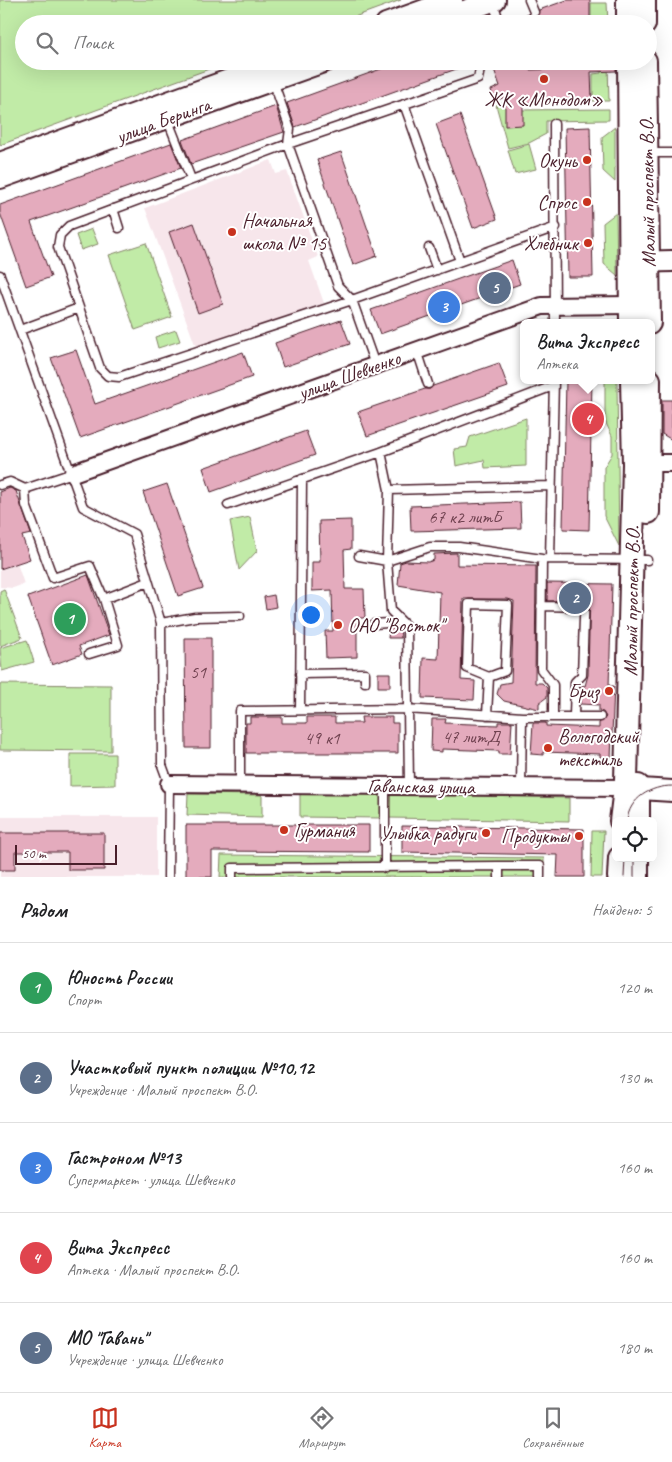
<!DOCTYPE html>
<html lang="ru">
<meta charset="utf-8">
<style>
body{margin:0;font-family:Caveat,sans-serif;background:#f6f6f6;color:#202124}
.controls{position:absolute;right:15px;bottom:15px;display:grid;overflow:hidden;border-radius:8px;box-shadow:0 5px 20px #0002}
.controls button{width:45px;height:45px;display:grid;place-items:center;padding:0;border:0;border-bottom:1px solid #e0e0e0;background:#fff;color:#202124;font:25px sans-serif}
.scale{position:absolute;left:15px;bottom:12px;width:102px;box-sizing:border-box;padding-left:5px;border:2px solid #4a1f2b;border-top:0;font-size:14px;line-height:18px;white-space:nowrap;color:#4a1f2b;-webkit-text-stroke:4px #fff;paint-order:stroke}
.you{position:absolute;left:310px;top:614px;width:18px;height:18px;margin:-12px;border:4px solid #fff;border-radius:50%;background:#1a73e8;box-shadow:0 0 0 8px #1a73e833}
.badge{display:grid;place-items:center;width:32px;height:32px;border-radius:50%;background:#c8321e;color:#fff;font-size:16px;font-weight:700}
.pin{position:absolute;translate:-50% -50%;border:2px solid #fff;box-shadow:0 1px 5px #0006}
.popup{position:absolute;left:520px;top:319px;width:135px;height:65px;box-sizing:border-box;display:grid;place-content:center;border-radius:8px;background:#fff;filter:drop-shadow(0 1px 4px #0005);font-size:16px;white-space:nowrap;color:#757577}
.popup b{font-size:19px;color:#202124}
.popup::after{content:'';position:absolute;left:50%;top:100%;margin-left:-10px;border:10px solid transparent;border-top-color:#fff}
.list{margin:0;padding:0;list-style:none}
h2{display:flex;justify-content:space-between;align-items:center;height:65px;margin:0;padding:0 20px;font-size:21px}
h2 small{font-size:16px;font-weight:400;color:#757577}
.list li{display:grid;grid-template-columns:32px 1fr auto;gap:15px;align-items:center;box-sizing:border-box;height:90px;padding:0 20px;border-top:1px solid #e0e0e0}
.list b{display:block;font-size:19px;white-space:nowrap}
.list p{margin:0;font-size:16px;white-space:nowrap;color:#757577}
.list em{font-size:16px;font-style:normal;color:#757577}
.icon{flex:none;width:28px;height:28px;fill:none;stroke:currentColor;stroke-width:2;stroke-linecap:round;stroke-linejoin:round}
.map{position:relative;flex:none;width:672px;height:877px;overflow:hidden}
.search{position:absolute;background:#fff;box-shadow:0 5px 20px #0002;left:15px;right:15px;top:15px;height:55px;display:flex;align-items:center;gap:12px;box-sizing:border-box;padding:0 18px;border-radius:28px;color:#757577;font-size:19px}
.sheet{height:515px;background:#fff}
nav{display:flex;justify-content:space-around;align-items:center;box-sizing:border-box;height:70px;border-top:1px solid #e0e0e0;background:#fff;font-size:14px;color:#757577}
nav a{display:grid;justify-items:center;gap:2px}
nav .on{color:#c8321e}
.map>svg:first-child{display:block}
.built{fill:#f7e6eb}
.green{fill:#c1eba7;stroke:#868569}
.building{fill:#e4abbd;stroke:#4a1f2b}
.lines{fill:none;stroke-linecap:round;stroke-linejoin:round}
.service-casing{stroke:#4a1f2b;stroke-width:11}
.minor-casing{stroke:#4a1f2b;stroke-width:20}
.tertiary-casing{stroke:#4a1f2b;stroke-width:24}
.secondary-casing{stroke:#4a1f2b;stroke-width:26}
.service{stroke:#fff;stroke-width:8}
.minor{stroke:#fff;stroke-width:16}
.tertiary{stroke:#fff;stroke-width:20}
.secondary{stroke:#fff;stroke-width:22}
.tram{stroke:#4a1f2b;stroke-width:1}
.poi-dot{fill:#c8321e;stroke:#fff;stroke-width:2}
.labels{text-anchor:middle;stroke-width:4;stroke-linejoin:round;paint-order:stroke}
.number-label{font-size:18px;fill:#704250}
.poi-label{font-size:20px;fill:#4a1f2b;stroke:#fff;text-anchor:end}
.street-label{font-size:20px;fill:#4a1f2b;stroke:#fff}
</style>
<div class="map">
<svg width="672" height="877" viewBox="0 0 672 877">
<rect width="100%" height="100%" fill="#fff"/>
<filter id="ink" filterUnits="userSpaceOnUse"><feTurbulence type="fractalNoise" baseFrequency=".02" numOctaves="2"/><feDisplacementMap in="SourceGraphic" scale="10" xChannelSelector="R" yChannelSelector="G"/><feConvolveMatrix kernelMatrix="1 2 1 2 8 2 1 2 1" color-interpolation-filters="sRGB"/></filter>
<g filter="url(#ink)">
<path class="built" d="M271,160L276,174L287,171L318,257L309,261L324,303L196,347L145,208Z
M15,487L31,533L22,537L30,559L17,563L24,584L13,588L0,587V492Z
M0,817H156V877H0Z"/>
<path class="green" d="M0,0H401L335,24H24V61H231L0,145Z
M591,3H607L608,24H591Z
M601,64H608L609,101H593V74L601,73Z
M515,97L520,110L609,109V120L546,121V134L529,143L508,148L496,105Z
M615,127V182L603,171L602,137Z
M529,144L536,169L515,174L508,150Z
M616,213L617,275L604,264L603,223Z
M92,229L98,244L81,250L76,235Z
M146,243L172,317L135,330L109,255Z
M176,330L180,341L158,348L155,337Z
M605,380H617L619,546L604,516V467L612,454V436L605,421Z
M526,418V466L485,468L484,460L456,466L454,449L467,447L470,437Z
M250,517L257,551L239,570L230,521Z
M4,589L22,638L0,646V591Z
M27,640L34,662L2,671L0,648Z
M0,684L111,685V751L0,750Z
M115,754V785L70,786V754Z
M188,794L262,795V817L187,815Z
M300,794H381V818L300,817Z
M390,794L569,798V821L389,818Z
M592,831H604L602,877H591Z
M221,855L544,858V877H220Z"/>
<path class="building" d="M567,0H590V24H505L529,14L536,17L539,10Z
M403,61H472L473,63L295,127L287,103Z
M491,61H526L529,70L563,69L562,61H616V71L591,72L592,101L523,103V125L505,126V97L495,101L491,90L500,86Z
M276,106L284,132L191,164L182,140Z
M460,115L497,219L473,228L436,124Z
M590,127L593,277H568L565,128Z
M171,143L181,168L31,222L51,277L26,286L0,213V205Z
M341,152L377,256L353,265L317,160Z
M194,223L223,304L198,313L169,232Z
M512,260L520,284L380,334L371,310Z
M341,320L350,344L283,367L275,343Z
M76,350L95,404L243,352L252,377L80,438L51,358Z
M499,363L508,387L367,436L358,412L425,389H430L433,386Z
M566,380H592L589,530L563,529Z
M662,400H672V440L662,434Z
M306,431L315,455L211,492L203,468Z
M167,484L203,588L178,596L143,492Z
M10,488L16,491L31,534L22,536L30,559L0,569V492Z
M520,502L521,528L411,531L410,506Z
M351,520V549L344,550L345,589H364L365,618H357V657L326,658L325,631H333L332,590L312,591V562H320L319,521Z
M457,553V565L536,566L535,683H542L547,688V697L539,703V709L504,701L497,694L500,684L511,682L514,601L508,599H463L461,680L475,681L474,700L422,698L423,658L438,659L440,592L398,585L400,563L406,561L428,562L434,560V554Z
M88,575L109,635L79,646L82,654L52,665L28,597Z
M547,583L612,584L609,686H614L611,758L600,757V754L543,752V755L531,754L533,723H546V726L599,728V723L606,717L603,712L599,711V705L580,704L581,685L585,686L588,675L590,588L586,584L581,587L579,600L547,601Z
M274,595L276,607L266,609L264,597Z
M400,628L401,638H388L389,629Z
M185,638H211V748H186Z
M378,673H390V687H378Z
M250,717H282V723H307V717H335V723H362L361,717H392V723H398V753H246V723H250Z
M432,719H446L445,723L498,725V722H512L510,754H499V751L442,749V752L431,751Z
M186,825H369V852L212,851V877H186Z
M402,826L584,829V877H557L558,855L402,852Z
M0,833H104V870H68V852H15V870H0Z"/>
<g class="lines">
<defs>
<path id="service" d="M529,0L534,12
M493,2L500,24
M478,61L480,69L478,79L288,144L69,226L60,235L58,247L100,368L108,376L119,377L352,300L556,227
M273,81L290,129L288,144L338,286L352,300L375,365
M404,104L460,261
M167,118L191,179
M554,124L555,323
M649,153H672
M113,209L119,228
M429,248L437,270
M0,275L83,507L134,534L161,623L162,765L169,784L168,877
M20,330L79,308
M417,350L428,384
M381,452L389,490L387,561L391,611L407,627L409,786
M0,485L10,482L25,489L73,473
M25,489L26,505L53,578L90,566L104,599L148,582
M389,490L551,486
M228,505L381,452L553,386
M359,556L387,561L430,547H459L542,559L647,560
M542,559L541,669L553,685V716
M550,559L554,380
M541,606L584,607
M161,623L195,617L240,616
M374,624L402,622
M89,654L118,645L104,599
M300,674L365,673V682
M300,710L302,479
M487,715L489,677L467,668L469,604L508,605L505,671L489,677
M574,716L575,682L582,675L585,590
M240,784V711L407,709L522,717H600
M385,786V868
M521,787L522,717
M232,877V868L499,866H540V877
M499,877V866"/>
<path id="minor" d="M639,463H672
M73,473L542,306L631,305
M169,784L625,788"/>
<path id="tertiary" d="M386,24L452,0
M429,24L495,0
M0,163L281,61
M0,178L326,61
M632,262L672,261
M625,788L672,791"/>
<path id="secondary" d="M628,0V24
M644,0V24
M629,61L631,323
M645,61L649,323
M648,512L649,380
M621,821L626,780L634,464L632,380
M638,821V786
M619,877L620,858
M637,877V858"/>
</defs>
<use href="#service" class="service-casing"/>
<use href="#minor" class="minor-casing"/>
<use href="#tertiary" class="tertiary-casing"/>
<use href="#secondary" class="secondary-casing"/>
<use href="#service" class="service"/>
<use href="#minor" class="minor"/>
<use href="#tertiary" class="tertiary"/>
<use href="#secondary" class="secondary"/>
<path class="tram" d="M627,821C629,798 651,786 672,786
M624,877L625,858
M634,877V858"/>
</g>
</g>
<g class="poi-dot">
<circle cx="544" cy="79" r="5"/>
<circle cx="587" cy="160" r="5"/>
<circle cx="587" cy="202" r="5"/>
<circle cx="232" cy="232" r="5"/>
<circle cx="588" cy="243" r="5"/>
<circle cx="338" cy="625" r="5"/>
<circle cx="609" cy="691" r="5"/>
<circle cx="548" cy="748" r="5"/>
<circle cx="284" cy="830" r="5"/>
<circle cx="486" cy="833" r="5"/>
<circle cx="579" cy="836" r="5"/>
</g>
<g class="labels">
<g class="number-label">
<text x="465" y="523">67 к2 литБ</text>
<text x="198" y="678">51</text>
<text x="471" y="743">47 литД</text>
<text x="322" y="744">49 к1</text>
</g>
<g class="poi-label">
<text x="544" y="106" text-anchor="middle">ЖК «Монодом»</text>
<text x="577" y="167">Окунь</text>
<text x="577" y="209">Спрос</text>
<text x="242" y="227" text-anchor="start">Начальная<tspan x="242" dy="23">школа № 15</tspan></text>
<text x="578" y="250">Хлебник</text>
<text x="348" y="632" text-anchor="start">ОАО "Восток"</text>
<text x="599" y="698">Бриз</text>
<text x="558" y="743" text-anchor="start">Вологодский<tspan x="558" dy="23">текстиль</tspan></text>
<text x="294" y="837" text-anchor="start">Гурмания</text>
<text x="476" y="840">Улыбка радуги</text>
<text x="569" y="843">Продукты</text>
</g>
<g class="street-label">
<text transform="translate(163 120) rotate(-20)" y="7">улица Беринга</text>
<text transform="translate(647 192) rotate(-91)" y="7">Малый проспект В.О.</text>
<text transform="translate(349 375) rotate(-20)" y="7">улица Шевченко</text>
<text transform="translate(631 601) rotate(-89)" y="7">Малый проспект В.О.</text>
<text transform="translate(421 786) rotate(1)" y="7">Гаванская улица</text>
</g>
</g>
</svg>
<div class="controls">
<button><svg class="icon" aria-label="locate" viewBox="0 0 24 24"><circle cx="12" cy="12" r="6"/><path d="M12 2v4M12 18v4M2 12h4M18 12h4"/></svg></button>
</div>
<div class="scale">50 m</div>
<div class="you"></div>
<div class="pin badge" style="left:70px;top:619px;background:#2e9e5b">1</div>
<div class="pin badge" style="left:575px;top:598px;background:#5c6f8a">2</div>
<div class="pin badge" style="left:444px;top:307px;background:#3f7fe0">3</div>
<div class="pin badge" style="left:588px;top:419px;background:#e0444e">4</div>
<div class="popup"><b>Вита Экспресс</b>Аптека</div>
<div class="pin badge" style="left:495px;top:288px;background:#5c6f8a">5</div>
<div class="search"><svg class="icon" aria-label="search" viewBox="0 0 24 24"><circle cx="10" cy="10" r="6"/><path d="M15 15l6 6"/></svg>Поиск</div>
</div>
<section class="sheet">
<h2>Рядом<small>Найдено: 5</small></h2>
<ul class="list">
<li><span class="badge" style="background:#2e9e5b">1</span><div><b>Юность России</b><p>Спорт</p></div><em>120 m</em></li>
<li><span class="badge" style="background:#5c6f8a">2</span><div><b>Участковый пункт полиции №10,12</b><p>Учреждение · Малый проспект В.О.</p></div><em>130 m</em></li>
<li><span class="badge" style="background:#3f7fe0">3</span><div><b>Гастроном №13</b><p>Супермаркет · улица Шевченко</p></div><em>160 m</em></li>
<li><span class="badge" style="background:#e0444e">4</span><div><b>Вита Экспресс</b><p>Аптека · Малый проспект В.О.</p></div><em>160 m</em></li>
<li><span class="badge" style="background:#5c6f8a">5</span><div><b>МО &quot;Гавань&quot;</b><p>Учреждение · улица Шевченко</p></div><em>180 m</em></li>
</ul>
</section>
<nav>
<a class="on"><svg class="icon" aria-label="map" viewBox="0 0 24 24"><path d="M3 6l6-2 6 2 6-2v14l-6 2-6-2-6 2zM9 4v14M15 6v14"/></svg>Карта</a>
<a><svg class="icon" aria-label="directions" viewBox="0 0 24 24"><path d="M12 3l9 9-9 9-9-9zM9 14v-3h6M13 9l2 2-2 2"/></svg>Маршрут</a>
<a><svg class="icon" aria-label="saved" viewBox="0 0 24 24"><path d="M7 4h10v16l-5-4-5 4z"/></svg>Сохранённые</a>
</nav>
